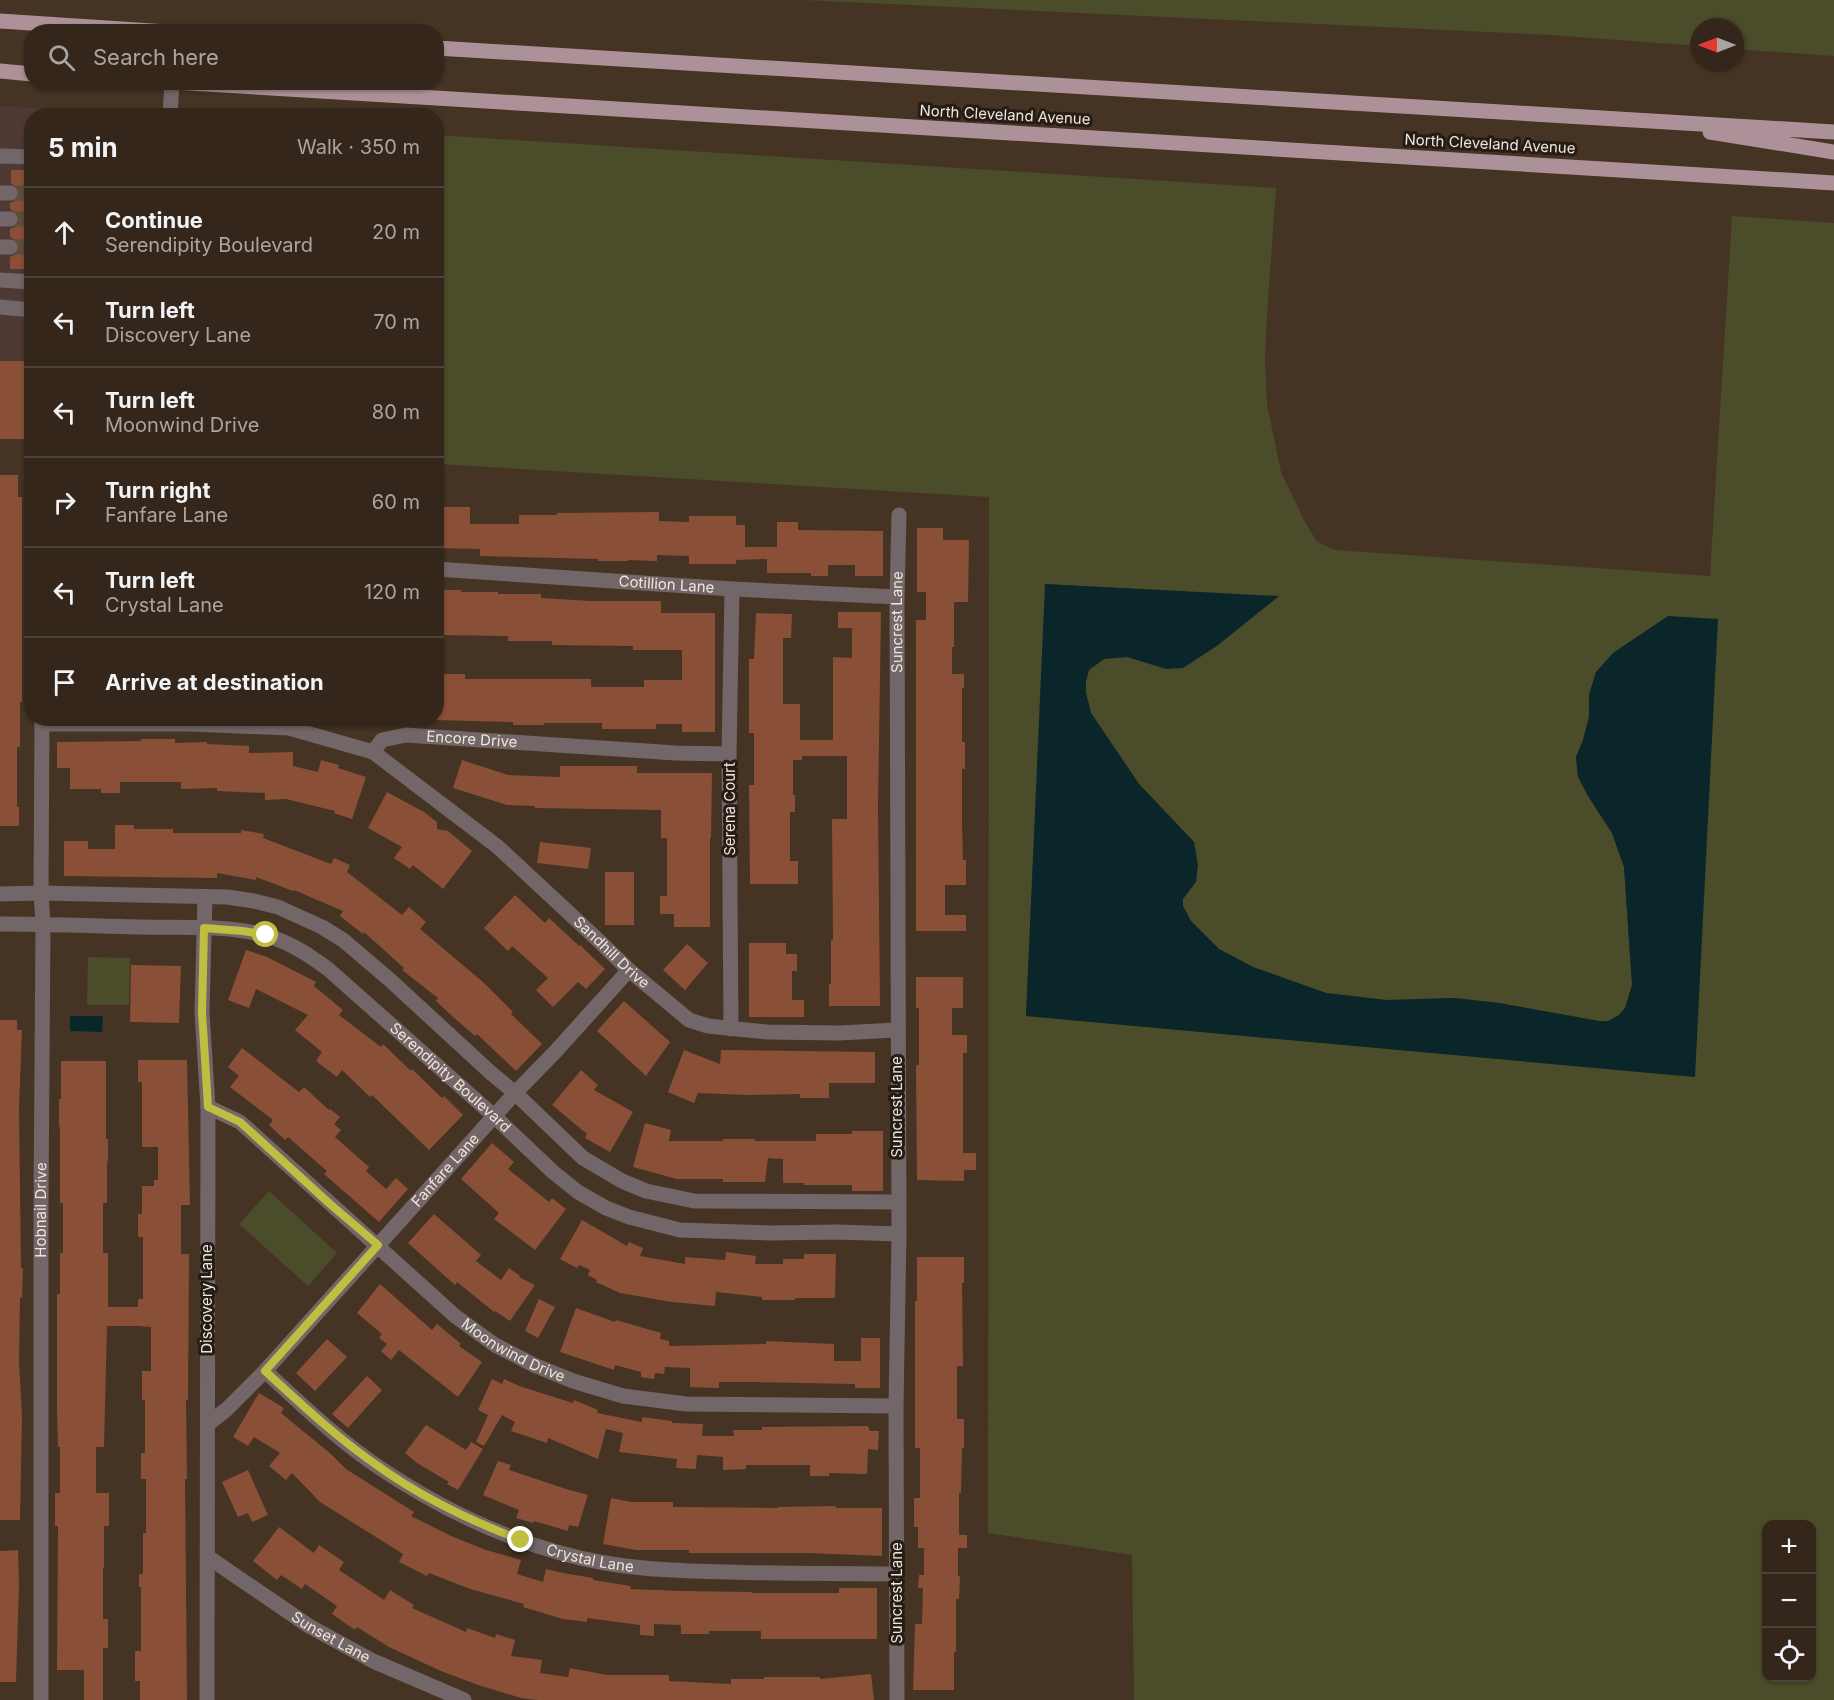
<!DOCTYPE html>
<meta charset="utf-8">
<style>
body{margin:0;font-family:Inter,sans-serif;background:#3f3227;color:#f1f3f6}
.controls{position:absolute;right:18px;bottom:18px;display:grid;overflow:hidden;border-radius:12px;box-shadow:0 2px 4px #0004}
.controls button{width:54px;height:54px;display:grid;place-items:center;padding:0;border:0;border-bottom:2px solid #4e4339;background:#34261a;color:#f1f3f6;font:30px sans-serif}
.compass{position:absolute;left:1690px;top:18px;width:54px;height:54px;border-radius:50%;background:#34261a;box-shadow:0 2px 4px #0004;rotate:270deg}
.stop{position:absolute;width:18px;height:18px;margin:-14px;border:4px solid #c0be40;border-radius:50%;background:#fff}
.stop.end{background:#c0be40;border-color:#fff;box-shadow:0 2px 6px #0008}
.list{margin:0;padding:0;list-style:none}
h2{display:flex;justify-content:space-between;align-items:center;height:78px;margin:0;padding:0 24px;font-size:26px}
h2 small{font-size:20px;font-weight:400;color:#a9a5a2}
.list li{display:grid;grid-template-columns:39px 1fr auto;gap:18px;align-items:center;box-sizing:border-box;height:90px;padding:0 24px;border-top:2px solid #4e4339}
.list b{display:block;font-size:22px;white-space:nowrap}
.list p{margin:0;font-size:20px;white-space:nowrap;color:#a9a5a2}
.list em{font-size:20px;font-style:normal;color:#a9a5a2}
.icon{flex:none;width:33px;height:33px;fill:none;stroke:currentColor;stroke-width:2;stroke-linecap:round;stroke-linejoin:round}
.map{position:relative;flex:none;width:1834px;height:1700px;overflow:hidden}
.search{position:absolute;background:#34261a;box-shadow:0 2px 4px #0004;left:24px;top:24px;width:420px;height:66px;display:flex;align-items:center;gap:15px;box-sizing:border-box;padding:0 21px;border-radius:24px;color:#a9a5a2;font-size:22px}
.panel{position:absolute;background:#34261a;box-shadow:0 2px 4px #0004;left:24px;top:108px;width:420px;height:618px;border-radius:24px}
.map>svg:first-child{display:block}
.commercial{fill:#4e3935}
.green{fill:#4b4d2a;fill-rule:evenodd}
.water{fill:#0a262a}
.building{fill:#895037}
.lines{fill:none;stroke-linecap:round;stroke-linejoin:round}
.minor-tunnel{stroke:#5f4e3e;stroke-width:15;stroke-dasharray:15 8;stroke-linecap:butt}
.minor{stroke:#726668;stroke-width:15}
.major{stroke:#ac9298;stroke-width:15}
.route{stroke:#c0be40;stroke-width:8}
.labels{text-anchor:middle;stroke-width:6;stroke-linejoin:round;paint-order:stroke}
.street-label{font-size:15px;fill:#f0e5da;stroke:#251d15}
</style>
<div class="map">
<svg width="1834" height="1700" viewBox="0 0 1834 1700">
<rect width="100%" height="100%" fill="#453323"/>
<path class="commercial" d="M0,106L142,115L32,116L31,440L0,438Z"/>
<path class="green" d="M803,0H1834V56L1735,49V27H1699V46L1551,35Z
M436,135L1276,188L1267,314L1265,359L1267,404L1281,472L1304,520L1317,542L1335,550L1710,576L1732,216L1834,223V1700H1134L1132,1555L988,1533L989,497L437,464ZM1046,584L1278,597L1218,645L1183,668L1127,657L1104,659L1089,670L1086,681V693L1091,713L1139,784L1194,842L1187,893L1183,898V906L1191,921L1219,949L1253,967L1326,993L1386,1000L1454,998L1499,1003L1599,1021H1608L1619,1015L1625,1008L1632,985L1624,867L1612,833L1588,796L1578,777L1576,757L1583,740L1589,717V695L1596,672L1695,1077L1026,1016ZM1766,1524H1812V1678H1766Z
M88,957L130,958L129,1005H87Z
M269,1191L337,1253L308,1286L239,1224Z"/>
<path class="water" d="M1045,584L1279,596L1218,645L1183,668L1166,669L1127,657L1104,659L1089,670L1086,681V693L1091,713L1139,784L1194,842L1198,865L1196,882L1183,899V906L1191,921L1219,949L1253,967L1326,993L1386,1000L1454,998L1499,1003L1599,1021H1608L1619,1015L1625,1008L1632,985L1624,867L1612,833L1588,796L1578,777L1576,757L1583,740L1589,717V695L1596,672L1613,653L1668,616L1718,619L1695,1077L1026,1016Z
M70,1016H103L102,1032L70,1031Z"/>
<path class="building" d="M11,170H32V269H10V257L15,255L20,248L18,242L10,237V229L15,227L20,220L18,214L10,209V203L15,201L20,194L18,188L11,183Z
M0,361H32V439H0Z
M0,475H18V497H22V702H20V747H17V807H19V826H0Z
M438,507H470V524H519V515H557V513L659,512V521L689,522V516H736V525H745V547H777V522H798V530L883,531V576H855V565H828V576H811V573H767V559L736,560V564H689V556L657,555V561L628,560V561H598V559L480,556V549L437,548Z
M917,528H943V540H969L968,602H954V647H952V674H964V688H962V742H965V769H962V823L963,860H966V885H945V915H966V931H916V620H926V592H917Z
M436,590H461V592H498V594H541V598L591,601H661V613H715V732H682V724H656V729H602V723H544V725H513V722L436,720V674H465V679H591V687H644V680H682V650H633V646L552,645V641H508V636L436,635Z
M838,612H881L878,806L880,1006H829V984H831V940H833L832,819H847V756H802V760H793V795H795V812H790V861H798V884H750L749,785H754V733H749V659H754L756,613L792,614L791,638H783V704H800V740H833V657L852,658V628H838Z
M141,739H175V743L207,742V744L249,746V753L293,752V766L318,772L321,760L339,765L338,768L366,777L352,819L334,813L335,811L286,799L265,800V793L217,791V788L181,789V782H120V793H101V789H70V768H57V742L141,741Z
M462,760L508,775L560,777V766H637V773H712L711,838H710V927H674V914H660V896H667V838H661V810L535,808V806L507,805L453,788Z
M387,792L424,812L437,822V829L448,831L472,851L443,889L413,865L410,869L394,858L402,847L368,828Z
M115,825H134V829H173V833H241V830L264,834L263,838L331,864L334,858L350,865L347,872L402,915L409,907L426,922L420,929L483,982L513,1012L511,1014L542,1044L516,1071L477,1034L475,1036L452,1016L436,1001L438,998L402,970L404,968L364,932L363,934L340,916L343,911L294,890L293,891L256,877V880L217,873V878L64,876V841H88V849H115Z
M540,842L591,848L588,869L537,863Z
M605,872H634V925H605Z
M515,895L545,923L549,918L579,946L580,945L605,969L586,989L578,982L553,1007L536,990L548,978L512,946L508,951L484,928Z
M749,943H786V954H797V971H792V1000H804V1017H749Z
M687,944L708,963L685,990L663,970Z
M246,950L267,957L316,982L314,986L343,1010L339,1015L381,1047L383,1044L411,1071L412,1069L442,1098L444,1096L463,1115L429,1150L372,1095L370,1097L342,1070L337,1077L316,1061L322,1052L295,1030L308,1015L256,989L249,1008L228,1000Z
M131,965L181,966L179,1023L130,1022Z
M916,977H963V1008H952V1035H967V1053H963V1153H976V1170H964V1181L917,1180L916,1065H919V1008H916Z
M624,1001L670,1042L646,1076L597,1031Z
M0,1020H17V1030H22L19,1108L21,1268H23L22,1298L20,1297L19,1362L22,1417L20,1520H0Z
M242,1048L299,1092L304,1087L329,1110L330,1109L340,1117L334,1124L341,1130L335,1137L369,1167L366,1171L386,1189L396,1178L408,1189L379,1222L324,1174L327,1171L288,1137L285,1140L269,1125L273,1120L230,1087L239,1076L228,1067Z
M684,1050L720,1064L721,1050L875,1052V1083H829V1098H800V1094L747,1095L698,1093L694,1103L668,1092Z
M138,1060H187L190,1205H181V1254H189L188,1400H186L187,1479H185L187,1700H140V1681H135V1651H141V1587H139V1574H143V1533H146V1479H141V1453H145V1400H142V1371H151V1327L138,1326H107L104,1447H96V1493H109V1526H104V1568H103V1619H108V1648H103V1700H84V1670H57L58,1526H55V1493H60V1447H58L57,1410V1294H60V1253H63V1203H60V1127H59V1099H61V1061H106V1139H108V1161H107V1203H103V1253H108V1307H138V1299H143V1237H138V1214H142V1186H154V1180H158V1147H142V1082H138Z
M581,1070L598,1085L594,1090L633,1112L610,1152L585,1138L587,1134L552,1105Z
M645,1123L671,1130L669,1141H723V1139H755V1141H816V1134H852V1131H883V1191H852V1185H804V1183H783V1159L768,1158L765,1182H723V1179H677L633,1167Z
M492,1143L514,1162L508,1169L549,1202L552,1198L566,1209L535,1250L494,1219L499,1213L461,1179Z
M434,1214L481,1255L476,1261L501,1280L509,1268L520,1276L519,1277L535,1285L510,1321L495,1311L494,1312L457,1282L455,1285L408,1243Z
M582,1220L627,1246L629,1242L643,1248L640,1256L685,1264V1257L725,1260L726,1252L756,1256L755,1264H783V1259H804V1254H836L835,1298H795V1300H762V1297L716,1292L715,1306L672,1302L620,1293L596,1282L597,1280L588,1275L590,1270L579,1265L577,1268L560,1259Z
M917,1257H964V1283H962L963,1366H957V1419H964V1448H962L961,1493H959V1535H967V1548H958V1576H960L959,1599H956V1652H954V1690H913L915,1624H922L923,1588H918L919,1575H924V1548H918V1527H914V1498H920V1448H915V1301H917Z
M380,1284L432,1330L437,1324L461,1344L459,1346L482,1362L458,1397L399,1350L391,1360L381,1351L387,1344L379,1338L382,1334L357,1313Z
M539,1299L555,1307L538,1338L525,1331Z
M576,1308L615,1322L616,1320L661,1333L660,1339L669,1341V1346L766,1344V1341L834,1344V1361H861V1338H880V1388H855V1384L755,1382H719V1388L690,1387V1368L665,1367L664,1374L655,1373L654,1379L641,1377V1372L615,1365L614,1370L560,1352Z
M327,1339L347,1357L315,1391L296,1373Z
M367,1376L382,1390L348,1428L332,1414Z
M492,1379L502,1384L504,1379L519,1386L573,1403L574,1400L598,1410L597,1413L642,1422V1417L672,1421V1423L703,1424L702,1436H734L733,1430H762V1427L868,1426L870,1431H879L878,1450L868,1449L867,1474L829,1473V1476H810V1465H746V1469L723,1470V1457L697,1455L696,1469L676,1468L677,1459L619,1452L623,1433L606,1429L598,1459L548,1438L547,1443L511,1431L515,1422L502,1415L484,1446L476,1442L488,1415L478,1410Z
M259,1393L284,1408L281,1413L331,1454L346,1469L414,1512L411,1516L451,1536L486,1550L521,1560L517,1574L543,1582L546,1569L563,1573L593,1578V1580L631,1586L630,1589L681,1591L752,1592V1593H839V1588H877V1639H761V1631H709V1634H681V1625L654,1624V1636L640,1635V1625L587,1618V1622L563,1619L523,1607L524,1604L470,1589L429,1573L427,1576L399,1562L403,1554L320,1502L292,1473L286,1480L269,1466L280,1453L254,1437L248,1446L233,1437Z
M426,1425L466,1450L471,1442L483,1449L458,1490L447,1484L449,1482L417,1463L405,1453Z
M498,1461L511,1465L509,1470L566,1489L588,1495L578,1527L569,1525L568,1531L534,1521L533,1523L516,1518L519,1510L483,1495Z
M248,1470L268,1515L252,1522L248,1513L238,1517L222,1482Z
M611,1498L631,1502H673V1507L778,1508V1507L836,1506V1508H882V1556L808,1553H689V1550H636L603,1544Z
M279,1527L314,1553L319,1545L344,1562L339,1570L384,1600L390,1590L414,1605L412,1608L466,1632L467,1628L495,1638L496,1634L515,1640L511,1656L542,1660L540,1673L568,1677L570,1668L607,1675H669V1681L731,1684V1679H764V1677H820V1679L871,1674L874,1700H538L521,1698L478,1685L441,1671L389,1647L357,1627L355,1630L332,1614L337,1606L305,1584L302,1589L281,1575L277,1580L253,1561Z
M18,1550L19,1585L16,1682H0V1551Z"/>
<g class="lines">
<path class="minor-tunnel" d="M10,193H32
M10,219H32
M10,247H32"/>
<g class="minor">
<path d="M170,116L172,82"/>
<path d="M0,156L32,157"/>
<path d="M0,193H10"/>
<path d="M0,219H10"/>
<path d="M0,247H10"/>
<path d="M0,280L32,282"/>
<path d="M0,307L32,310"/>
<path id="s1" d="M436,569L732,589L897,597"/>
<path id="s2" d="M42,724H189L289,728L373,752L382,740L406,735L676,753L729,754"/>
<path id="s3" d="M373,752L498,847L598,940L629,970L689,1020L708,1026L767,1032L839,1033L897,1030"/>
<path d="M0,894L41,893L227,897L254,901L278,907L322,927L343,940L390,980L491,1073L515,1093L583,1158L622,1181L646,1191L694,1201L898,1202"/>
<path d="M205,897L202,1012L208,1107L207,1700"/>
<path id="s4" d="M0,924C47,924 94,926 142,927C182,928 225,925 264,935C288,941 309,955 328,969L494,1116L553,1172L578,1192L606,1208L629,1217L680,1230L771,1233L837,1232L899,1234"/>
<path d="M731,1029L729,754L732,589"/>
<path id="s5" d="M208,1107L240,1122L455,1316L495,1345L534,1365L573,1381L623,1396L686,1404L896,1406"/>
<path id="s6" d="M265,1371C302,1405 338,1440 380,1468C447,1513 525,1549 605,1563C646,1570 687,1571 728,1572C784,1574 840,1573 896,1574"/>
<path id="s7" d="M208,1424L227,1409L265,1371L515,1093L556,1051L629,970"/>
<path id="s8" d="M208,1557L309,1626L373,1661L464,1700"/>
<path id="s9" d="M41,1700V1203L43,924L41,893L42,718"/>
<path id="s10" d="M897,1700L896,1406L899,1234L897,597L899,515"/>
</g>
<path class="major" d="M0,21L167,32
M436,48L1834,132
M0,71L32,74
M173,82L1834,183
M1710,132L1834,152"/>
</g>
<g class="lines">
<path class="route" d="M266,935L243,931L204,928L202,1012L208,1107L240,1122L330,1204L378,1245L265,1371C301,1404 337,1438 378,1466C421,1497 471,1521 521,1540"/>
</g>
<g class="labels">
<g class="street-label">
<text transform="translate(1005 115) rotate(3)" y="5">North Cleveland Avenue</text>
<text transform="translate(1490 144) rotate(3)" y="5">North Cleveland Avenue</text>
<text dy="5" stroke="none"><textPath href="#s1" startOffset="231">Cotillion Lane</textPath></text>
<text dy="5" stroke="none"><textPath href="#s10" startOffset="1078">Suncrest Lane</textPath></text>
<text dy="5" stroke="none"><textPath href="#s2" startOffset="440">Encore Drive</textPath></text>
<text transform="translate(730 809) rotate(-90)" y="5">Serena Court</text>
<text dy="5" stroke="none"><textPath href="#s3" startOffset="312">Sandhill Drive</textPath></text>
<text dy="5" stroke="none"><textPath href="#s4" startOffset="501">Serendipity Boulevard</textPath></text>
<text transform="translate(897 1107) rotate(-90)" y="5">Suncrest Lane</text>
<text dy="5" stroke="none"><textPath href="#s7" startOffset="348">Fanfare Lane</textPath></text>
<text dy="5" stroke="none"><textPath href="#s9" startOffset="490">Hobnail Drive</textPath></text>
<text transform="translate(207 1299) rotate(-90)" y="5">Discovery Lane</text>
<text dy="5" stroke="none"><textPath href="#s5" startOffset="393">Moonwind Drive</textPath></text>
<text dy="5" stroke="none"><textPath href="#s6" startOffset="381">Crystal Lane</textPath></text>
<text transform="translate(897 1593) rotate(-90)" y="5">Suncrest Lane</text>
<text dy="5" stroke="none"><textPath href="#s8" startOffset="147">Sunset Lane</textPath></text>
</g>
</g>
</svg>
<div class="controls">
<button>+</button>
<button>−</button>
<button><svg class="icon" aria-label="locate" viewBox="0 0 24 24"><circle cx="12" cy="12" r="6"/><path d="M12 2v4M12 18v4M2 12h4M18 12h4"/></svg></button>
</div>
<svg class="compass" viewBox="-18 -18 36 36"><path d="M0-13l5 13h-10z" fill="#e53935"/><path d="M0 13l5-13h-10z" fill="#a9a5a2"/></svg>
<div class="stop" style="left:266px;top:935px"></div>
<div class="stop end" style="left:521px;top:1540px"></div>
<div class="search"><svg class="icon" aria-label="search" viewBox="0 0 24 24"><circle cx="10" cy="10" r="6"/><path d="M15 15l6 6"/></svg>Search here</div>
<section class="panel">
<h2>5 min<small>Walk · 350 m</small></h2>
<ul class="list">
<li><svg class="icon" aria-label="ahead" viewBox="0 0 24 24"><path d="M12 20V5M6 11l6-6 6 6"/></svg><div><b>Continue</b><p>Serendipity Boulevard</p></div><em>20 m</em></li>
<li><svg class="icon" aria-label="left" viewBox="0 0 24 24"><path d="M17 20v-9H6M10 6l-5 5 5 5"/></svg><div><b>Turn left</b><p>Discovery Lane</p></div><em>70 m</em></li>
<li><svg class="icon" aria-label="left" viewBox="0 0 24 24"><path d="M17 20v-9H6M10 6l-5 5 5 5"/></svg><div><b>Turn left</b><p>Moonwind Drive</p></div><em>80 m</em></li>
<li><svg class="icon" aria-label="right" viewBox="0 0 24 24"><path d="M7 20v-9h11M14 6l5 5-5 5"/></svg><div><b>Turn right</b><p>Fanfare Lane</p></div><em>60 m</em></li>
<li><svg class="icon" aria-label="left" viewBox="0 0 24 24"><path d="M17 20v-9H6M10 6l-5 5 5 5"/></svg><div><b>Turn left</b><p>Crystal Lane</p></div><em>120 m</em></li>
<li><svg class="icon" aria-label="arrive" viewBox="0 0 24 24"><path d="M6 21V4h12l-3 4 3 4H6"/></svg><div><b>Arrive at destination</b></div></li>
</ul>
</section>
</div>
